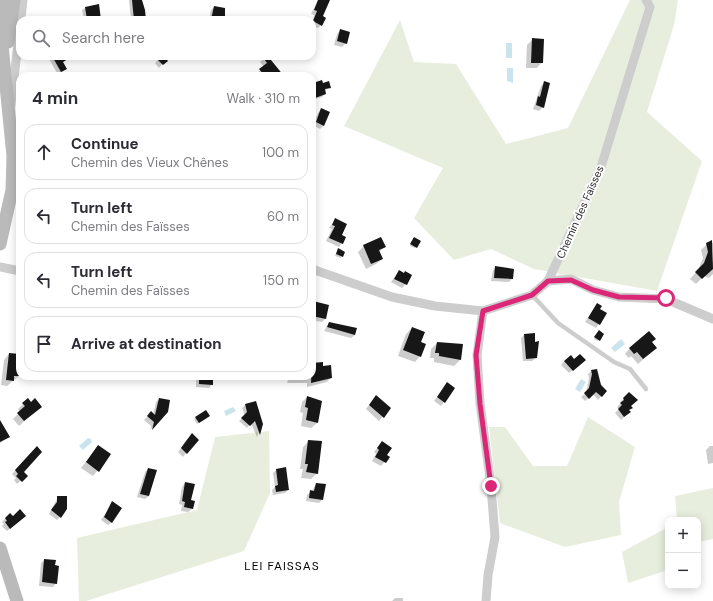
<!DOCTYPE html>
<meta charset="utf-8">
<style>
body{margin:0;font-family:"DM Sans",sans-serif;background:#f7f7f7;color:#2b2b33}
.controls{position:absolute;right:12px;bottom:12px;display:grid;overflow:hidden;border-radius:8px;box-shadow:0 2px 10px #0003}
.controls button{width:36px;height:36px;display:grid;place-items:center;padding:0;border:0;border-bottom:1px solid #e1e1e2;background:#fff;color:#2b2b33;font:20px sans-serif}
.stop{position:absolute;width:12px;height:12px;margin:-9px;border:3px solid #db2777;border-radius:50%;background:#fff}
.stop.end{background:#db2777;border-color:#fff;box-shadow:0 1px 4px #0008}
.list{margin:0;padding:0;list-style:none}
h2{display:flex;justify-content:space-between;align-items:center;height:52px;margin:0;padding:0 16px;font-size:17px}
h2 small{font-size:13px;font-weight:400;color:#7c7c81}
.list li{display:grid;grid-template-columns:26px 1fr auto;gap:12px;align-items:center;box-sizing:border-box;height:56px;margin:0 8px 8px;padding:0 8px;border:1px solid #e1e1e2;border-radius:12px}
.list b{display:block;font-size:15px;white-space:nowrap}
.list p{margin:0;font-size:13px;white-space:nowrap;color:#7c7c81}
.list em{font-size:13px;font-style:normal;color:#7c7c81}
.icon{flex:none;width:22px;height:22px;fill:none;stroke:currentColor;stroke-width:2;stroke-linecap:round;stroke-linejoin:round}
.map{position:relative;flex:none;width:713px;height:601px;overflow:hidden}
.search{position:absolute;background:#fff;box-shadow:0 2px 10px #0003;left:16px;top:16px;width:300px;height:44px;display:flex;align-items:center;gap:10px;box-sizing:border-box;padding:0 14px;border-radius:12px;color:#7c7c81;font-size:15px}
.panel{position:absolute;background:#fff;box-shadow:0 2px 10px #0003;left:16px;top:72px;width:300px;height:308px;border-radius:12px}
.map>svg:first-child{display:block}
.green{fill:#e8eede}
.water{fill:#cae4ee}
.shadow{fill:#0003}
.building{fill:#171717}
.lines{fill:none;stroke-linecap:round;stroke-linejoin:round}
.lane{stroke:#cdcdcd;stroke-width:4.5}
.street{stroke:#cdcdcd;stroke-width:9}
.secondary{stroke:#bababa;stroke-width:13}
.route{stroke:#db2777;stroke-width:5}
.labels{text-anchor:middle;stroke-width:4;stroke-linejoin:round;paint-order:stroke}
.street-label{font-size:11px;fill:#303030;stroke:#fff}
.neighbourhood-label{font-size:12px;letter-spacing:1px;fill:#000;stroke:#fff}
</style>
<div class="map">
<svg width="713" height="601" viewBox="0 0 713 601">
<rect width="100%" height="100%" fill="#fff"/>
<path class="green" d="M630,0H678L674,25L647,112L702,161L657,291L534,269L491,249L454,260L414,218L443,168L344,126L400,20L414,62L456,64L506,144L568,128Z
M588,417L635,447L619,502L621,535L565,547L500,523L489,427H505L533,466H567Z
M269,431L270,493L244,551L86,601H79L77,538L197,510L215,437Z
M713,488V539L698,542V520H677L675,496Z
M668,527V570L628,583L622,552Z"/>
<path class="water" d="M506,43H512V58H506Z
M507,68H513V83L507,81Z
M621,339L625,344L615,352L611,348Z
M581,379L586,382L580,392L575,389Z
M233,407L236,411L226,416L224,411Z
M88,438L91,439L92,442L83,450L79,446Z"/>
<path class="shadow" d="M129,0H141L145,20H131Z
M318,0H324L321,25L318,28L312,26L314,15L311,14Z
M214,7L223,20H209L211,10Z
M85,8L101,20H84L82,10Z
M340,31L346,43L342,47L334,45L337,34Z
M532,40L542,62L537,68H526L527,45Z
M50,56H63L62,62L66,69L58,75L48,57Z
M162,56H168L159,68L155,63Z
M267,56H270V60L281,76H259L257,73L264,67L260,62Z
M117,73L128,75V76H114Z
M545,82L543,107L539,111L533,109L541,86Z
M313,84L323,85L330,87L324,91L325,94L322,97L312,100Z
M321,109L324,125L320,129L313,125L318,113Z
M335,220L342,243L339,247L326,241L332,229L329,228Z
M413,240L416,247L415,248L410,246Z
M713,243L711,261L713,262V274L709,278L704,276L696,284L690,279L698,270L703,258L701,250L707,244Z
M364,246L385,247L379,252L382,259L376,264L366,269L358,252Z
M337,251L344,252L341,258L335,256Z
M496,267L513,270L512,279L509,282L491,281L493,270Z
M399,271L406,284L402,288L391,282Z
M313,303L325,319L322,322L312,320Z
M597,304L599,324L596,328L585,322Z
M329,323L356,329L355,335L351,338L324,331Z
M412,328L419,343L420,356L415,362L398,356L406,334Z
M598,333L599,340L598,341L594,339Z
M524,335L536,358L532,361H523L521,338Z
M437,343L462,345L460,360L454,366L434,362V358H430L431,349Z
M630,348H656L638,364L631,356L629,358L625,354Z
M9,354L20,362L19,376L7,386L1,385L4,360Z
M574,360L581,363L569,373L561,365L564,361Z
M322,367L331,377L327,382L307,387V383H287L289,376H312Z
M592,371L606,391L598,400L593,394L585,401L581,397L586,393L589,378L588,374Z
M196,376H212V384L209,388L196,387Z
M447,384L444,402L441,406L434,401Z
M629,394L630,406L626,415L621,420L615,413L619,409L617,407L621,403L620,402Z
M307,397L317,423L311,428L301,426L303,413L300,412L302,402Z
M159,399L167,411L150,430L151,426L144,420L151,413L153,415L156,402Z
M373,400L390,408L379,421L366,409Z
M31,403L40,407L19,426L13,419L20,412L18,409L23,404Z
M245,405L262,424L257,437L251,423L247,428L239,421L245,416L242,408Z
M206,411L207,418L197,424L194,419Z
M0,424L9,437L0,443Z
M188,438L186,453L183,457L178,452Z
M309,441L317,473L311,479L301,478L303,469H300L303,447Z
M382,442L386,455L389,457L381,466L372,461L376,454L374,452Z
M98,446L110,455L93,476L81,468Z
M710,446H713V463L708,464L706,450Z
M37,448L36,459L22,472L26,476L17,484L14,480L16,478L12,474Z
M148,469L149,496L145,499L137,497L145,472Z
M276,470L288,490L285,493L273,495L272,490L275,487L273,473Z
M185,483L192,509L188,512L181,511L182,505L179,504L182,487Z
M316,484L322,500L319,503L306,501L307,495L312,491Z
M58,497L60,517L57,520L49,514Z
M113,503L112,522L108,525L101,520Z
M10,514L13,517L22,519L7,531L2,526L4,524L2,522Z
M45,560L54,566L56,583L53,587L39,586L41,563Z
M395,598H403V601H392Z"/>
<path class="building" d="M132,0H142L145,10L146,20H134Z
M318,0H330L323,16L326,18L322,26L313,21L317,11L314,10Z
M99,4L101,20H87L85,7Z
M214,6L225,8V20H211Z
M340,29L350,32L347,44L337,41Z
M532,38L544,39L543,63H531Z
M52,56H73L63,62L67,69L61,72Z
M160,56H164L168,61L163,65L157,59Z
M262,56H277L271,60L284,76H269L267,73L264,75L259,69L267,63Z
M322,80L323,83L329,81L331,88L325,89L326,94L315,98L312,89L314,87L313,83Z
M544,81L550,83L544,108L536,105L538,96L540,97Z
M321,108L330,112L324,126L316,122Z
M335,218L347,224L342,235L346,237L343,244L329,238L335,226L332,225Z
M381,237L386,247L379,250L383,259L371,264L363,245Z
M414,237L421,241L417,248L410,244Z
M712,240L713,269L702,279L695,272L704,263L708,252L706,243Z
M338,248L345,252L343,257L336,254Z
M495,266L514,269L513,279L494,278Z
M399,270L404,273L405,271L412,275L407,285L394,279Z
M313,301L329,305L326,319L312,316Z
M597,303L602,306L600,309L607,313L600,325L588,318Z
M329,322L357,328L355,335L327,327Z
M412,327L425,332L421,342L426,344L421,357L403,350Z
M599,330L604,334L600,341L594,337Z
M649,331L656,339L652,342L657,348L643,359L637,352L634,354L629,348Z
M535,333V342L539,341L537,358L526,359L524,334Z
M437,342L463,344L461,360L439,356V353H435Z
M9,353L20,354V376H14V381L6,380Z
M580,354L586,360L573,371L564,361L571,355L574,359Z
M323,362V366L331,365L332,378L311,383L312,363Z
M597,369L601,385L607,391L602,397L596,392L589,399L584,393L589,388L592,374L591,370Z
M199,376H213V385L199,384Z
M447,382L455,388L445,403L437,397Z
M629,392L638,400L631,406L633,408L629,410L631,412L624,417L618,409L622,405L620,403L624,400L623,398Z
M376,395L391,408L384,418L369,405Z
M307,396L322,401L318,423L306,420L308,408L305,407Z
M28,398L31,402L35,398L42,407L24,421L17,413L25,406L22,403Z
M159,398L170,400L168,412L152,430L154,422L147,416L151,411L155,415Z
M256,401L263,424L260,435L255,421L250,426L241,418L247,412L245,404Z
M206,410L210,416L199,423L195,417Z
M0,420L10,437L0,442Z
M192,433L199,440L187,454L181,448Z
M308,440L322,441L318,474L306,472L308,464H305Z
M382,441L392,448L387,455L390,457L386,463L375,457L379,450L377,448Z
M98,445L111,454L99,472L86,462Z
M37,446L42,452L24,472L28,476L22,482L16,476L18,474L15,470Z
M286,467L289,490L276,492L275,486L278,485L276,469Z
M148,468L157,470L149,496L140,494Z
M185,482L195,484L191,500L195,501L193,509L184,507L185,502L182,501Z
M316,483L326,484L323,500L309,498L310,490L314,491Z
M57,496H67V509L61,518L51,510L57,502Z
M112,501L122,508L112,523L104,517Z
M20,509L26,516L10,529L5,522L7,521L5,518L10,513L13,516Z
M44,559L56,560L55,565L59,566L57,584L42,582Z"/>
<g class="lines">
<path class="lane" d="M532,295L558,323L614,362L630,369L646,389"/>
<path class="street" d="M11,104L23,0
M0,267L20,271
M312,269L392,297L435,306L483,311
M548,281L571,279L593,290L619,297L666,299L713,319
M486,601L488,575L495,537L491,486L480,403L477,355L483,311L532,295L548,281L601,167L650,7L646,0"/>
<path class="secondary" d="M8,42L14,0
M0,244L12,190L13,156L1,35L2,0
M0,548L17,601"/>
</g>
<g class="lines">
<path class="route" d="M491,486L480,404L476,355L483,311L532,295L548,281L571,280L593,290L619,297L666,298"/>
</g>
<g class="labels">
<g class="street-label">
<text transform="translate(580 212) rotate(-66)" y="4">Chemin des Faïsses</text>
</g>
<g class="neighbourhood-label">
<text x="282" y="570">LEI FAISSAS</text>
</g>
</g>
</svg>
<div class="controls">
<button>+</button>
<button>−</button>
</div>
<div class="stop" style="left:666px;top:298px"></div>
<div class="stop end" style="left:491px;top:486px"></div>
<div class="search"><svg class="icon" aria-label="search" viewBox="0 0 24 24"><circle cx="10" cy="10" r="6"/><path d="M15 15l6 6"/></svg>Search here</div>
<section class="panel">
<h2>4 min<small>Walk · 310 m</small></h2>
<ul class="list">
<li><svg class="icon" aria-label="ahead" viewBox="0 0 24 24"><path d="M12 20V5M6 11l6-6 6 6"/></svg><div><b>Continue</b><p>Chemin des Vieux Chênes</p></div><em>100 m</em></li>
<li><svg class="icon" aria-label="left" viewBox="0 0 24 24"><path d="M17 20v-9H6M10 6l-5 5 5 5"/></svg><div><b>Turn left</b><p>Chemin des Faïsses</p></div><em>60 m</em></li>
<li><svg class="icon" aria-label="left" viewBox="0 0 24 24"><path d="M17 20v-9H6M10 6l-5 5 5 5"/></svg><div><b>Turn left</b><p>Chemin des Faïsses</p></div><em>150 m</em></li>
<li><svg class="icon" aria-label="arrive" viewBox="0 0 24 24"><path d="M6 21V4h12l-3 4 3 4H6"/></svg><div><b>Arrive at destination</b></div></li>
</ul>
</section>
</div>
